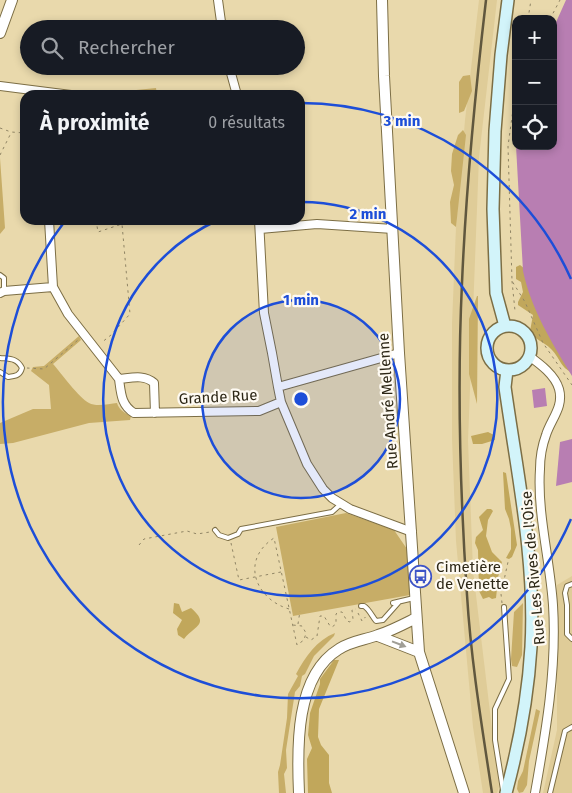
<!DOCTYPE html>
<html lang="fr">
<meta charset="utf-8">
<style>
body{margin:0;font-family:"Fira Sans",sans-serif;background:#20242c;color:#f1f3f6}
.controls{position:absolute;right:15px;top:15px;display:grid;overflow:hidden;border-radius:10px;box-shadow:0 2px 8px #0003}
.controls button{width:45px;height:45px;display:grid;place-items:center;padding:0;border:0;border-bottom:1px solid #363941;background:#171b24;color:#f1f3f6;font:25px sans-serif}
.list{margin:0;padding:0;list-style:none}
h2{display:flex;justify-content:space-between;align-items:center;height:65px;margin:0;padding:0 20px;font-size:21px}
h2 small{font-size:16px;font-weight:400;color:#9ea1a6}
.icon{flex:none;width:28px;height:28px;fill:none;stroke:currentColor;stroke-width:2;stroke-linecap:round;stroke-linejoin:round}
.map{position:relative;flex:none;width:572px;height:793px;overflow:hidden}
.search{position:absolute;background:#171b24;box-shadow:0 2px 8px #0003;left:20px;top:20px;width:285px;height:55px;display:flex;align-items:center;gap:12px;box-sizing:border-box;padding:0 18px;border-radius:28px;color:#9ea1a6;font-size:19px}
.panel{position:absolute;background:#171b24;box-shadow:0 2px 8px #0003;left:20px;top:90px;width:285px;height:135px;border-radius:15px}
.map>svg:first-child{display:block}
.built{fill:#dfcc98}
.green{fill:#c7ad67}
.forest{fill:#c1a75b}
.water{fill:#b87eb2}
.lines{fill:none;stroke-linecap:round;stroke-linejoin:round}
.service-casing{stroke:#7c6e45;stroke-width:6}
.minor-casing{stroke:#7c6e45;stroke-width:10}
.tertiary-casing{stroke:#7c6e45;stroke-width:12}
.secondary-casing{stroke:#7c6e45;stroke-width:14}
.path{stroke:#908565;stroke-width:1;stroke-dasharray:2.5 4;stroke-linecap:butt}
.service{stroke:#fff;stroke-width:4}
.minor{stroke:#fff;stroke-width:8}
.tertiary{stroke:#fff;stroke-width:10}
.secondary{stroke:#d2f4fa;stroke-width:11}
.rail{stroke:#60573e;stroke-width:2.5}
.oneway{fill:#a09e96}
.ring{fill:none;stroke:#1d4ed8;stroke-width:2.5}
.labels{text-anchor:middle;stroke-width:4.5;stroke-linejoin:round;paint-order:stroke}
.street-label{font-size:15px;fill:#2d2716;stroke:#fefaf2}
.poi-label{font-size:15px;fill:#2d2716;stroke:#fefaf2;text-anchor:start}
.centre{fill:#1d4ed8;stroke:#fefaf2;stroke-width:2.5}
.ring-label{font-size:15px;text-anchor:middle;font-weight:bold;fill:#1d4ed8;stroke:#fefaf2;stroke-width:4.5;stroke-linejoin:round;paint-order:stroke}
</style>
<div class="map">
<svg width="572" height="793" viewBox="0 0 572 793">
<rect width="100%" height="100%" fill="#e9d9ac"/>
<path class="built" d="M479,0H497L479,157L468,441L473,570L499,787L497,793H483L473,727L456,541L452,439V324L456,227L465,120Z
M572,576V793H543L557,730V585Z"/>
<path class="green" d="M470,75L472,91L464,111L459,113V82L463,76Z
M156,88L157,95H87Z
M463,130L466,135L456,227L451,223L450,202L454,185L451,171L452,154L458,135Z
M0,158L5,228L0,234Z
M477,296H478L477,404L469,374V319Z
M79,336L81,340L53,364C61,373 79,398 89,403C96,407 109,404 117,403C119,410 125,413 131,416L130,420L89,423L13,443L0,444V423L33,409H51L49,385L31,371L33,367L44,366Z
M346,513L394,530L407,549L410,595L293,616L276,527Z
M523,603L522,655L517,667L512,666L511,659L514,612Z
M335,633L334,636L314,656L305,674L302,676L300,686L295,692L286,750L287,768L284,774L286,793H279L278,772L280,765L287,718L288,694L298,676L296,674C305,657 317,640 335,633Z
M536,709L540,711L529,761L527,785L523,792L519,793L517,789L518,781L523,771Z"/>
<path class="forest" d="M520,265L525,269L572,372C561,369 559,356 551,349C543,341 536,341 530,331L533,315L518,305V302L523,292L521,282L516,279V267Z
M488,432L494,435L495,440L482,444H473L471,436Z
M503,472L506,473L517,545L512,557L509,559L506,558L511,549V529L509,519L505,509Z
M487,509H491L493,511L488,520L486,536L492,552L502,562L499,571L496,598L492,599L489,597L483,599L479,591L478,550L475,543L476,537L483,530L479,517Z
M174,603L179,604L182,612L191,608C211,625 193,626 184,639L178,635L177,629L182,620L173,613Z
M334,660H339L319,709L318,737L321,745L329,755V783L332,793H308L307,759L312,748L308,735L310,713L320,684V679Z"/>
<path class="water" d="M566,0H572V376C552,343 531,309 523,271L516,146H553V29Z
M545,388L547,406L534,408L532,390Z
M572,439V482L556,486L560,442Z"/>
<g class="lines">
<defs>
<path id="service" d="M0,275L4,278V291
M0,358C10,359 17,358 22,368C20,376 15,376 8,377L0,372
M215,530L219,535L228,538L238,534L241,529L332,512L342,503
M572,584L567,586L565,593L567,605V634L572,639
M393,603L414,598
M361,606H364C369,609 372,616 376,621L383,620L399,602
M503,790L495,740V709L509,679L504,607
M550,793L565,731L572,727"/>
<path id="minor" d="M218,0L222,29
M229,66L237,95
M0,86L71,95
M49,220L53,287L68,314L119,379
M259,220L264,313L272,353L278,387L281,402L307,464L323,489L332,498L350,509L412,532
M260,229L317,224L393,229
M0,293L4,291L53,287
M529,356C540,364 555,375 559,389C564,407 551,419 546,435C542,446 540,457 540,469C537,513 550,560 553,605C557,668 546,731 535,793
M119,379C121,393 121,405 134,413L259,411L281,402
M119,379C131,378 144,374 154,383L155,413
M278,387L399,353"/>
<path id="tertiary" d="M382,0L384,76L399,353L419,652L464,793
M0,33L12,0
M378,636L419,652
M299,793C297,748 295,676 339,649C351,641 365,640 378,635C391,631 404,624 416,618"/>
<path id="secondary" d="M505,326L496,293L493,209L495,131L501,55L508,0
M487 348a22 22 0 1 1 44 0a22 22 0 1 1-44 0Z
M506,793C519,745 528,697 531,647C536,561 517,473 505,387L507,370"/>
</defs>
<use href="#service" class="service-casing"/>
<use href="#minor" class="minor-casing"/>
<use href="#tertiary" class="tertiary-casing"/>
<use href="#secondary" class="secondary-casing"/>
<path class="path" d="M528,19L531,0
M550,19L560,0
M516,88L508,146L512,281L525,302L543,343L572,385
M0,128L11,132L25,133
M0,155L11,133
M96,220L98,232L122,224L130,314L111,335L101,343
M512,281L515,311
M27,368L44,369L78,340
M231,543L239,580L281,572
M139,545L144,539L187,531L197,534L210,532
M502,603L501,594L508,562
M289,609C255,599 240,560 274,538L297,645L304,640L306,633L302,626L293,625
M358,613L362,621L365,618V617
M298,624L300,611
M306,637L311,640L317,636L320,616H324L330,626L332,627L336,624V614L338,612H342L347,621L350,622L353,619L352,610L353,609H356"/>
<use href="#service" class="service"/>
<use href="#minor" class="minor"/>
<use href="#tertiary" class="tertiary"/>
<use href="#secondary" class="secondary"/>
<path class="rail" d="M486,0C475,94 466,188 462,283C457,387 460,491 467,595C471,661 482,727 492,793"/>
</g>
<defs><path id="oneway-solid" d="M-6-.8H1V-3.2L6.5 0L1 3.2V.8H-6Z" transform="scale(1.25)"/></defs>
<use class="oneway" href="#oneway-solid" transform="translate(399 644) rotate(21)"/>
<circle cx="301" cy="399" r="99" fill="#1d4ed8" fill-opacity=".12"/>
<g class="ring">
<circle cx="301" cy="399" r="99"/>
<path d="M301 202A197 197 0 1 1 218 220"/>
<path d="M571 519A296 296 0 1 1 65 221M301 103A296 296 0 0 1 571 279"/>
</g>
<defs>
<symbol id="bus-ring" viewBox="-11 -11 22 22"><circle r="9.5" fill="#fefaf2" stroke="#3e54c7" stroke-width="1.5"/><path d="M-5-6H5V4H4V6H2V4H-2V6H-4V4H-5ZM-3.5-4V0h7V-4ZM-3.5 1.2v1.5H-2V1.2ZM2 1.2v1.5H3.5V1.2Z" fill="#3e54c7"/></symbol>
</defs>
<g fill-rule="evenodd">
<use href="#bus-ring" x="408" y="564" width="25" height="25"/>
</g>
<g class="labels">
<g class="street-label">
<text transform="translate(218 397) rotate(-3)" y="5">Grande Rue</text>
<text transform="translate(388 401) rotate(-94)" y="5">Rue André Mellenne</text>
<text transform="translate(533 568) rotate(-95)" y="5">Rue Les Rives de l'Oise</text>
</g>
<g class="poi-label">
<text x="436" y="572">Cimetière<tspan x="436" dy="17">de Venette</tspan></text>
</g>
</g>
<circle cx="301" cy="399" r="8" class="centre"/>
<g class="ring-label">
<text x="402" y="126">3 min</text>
<text x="368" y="219">2 min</text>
<text x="301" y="305">1 min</text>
</g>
</svg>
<div class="controls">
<button>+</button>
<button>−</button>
<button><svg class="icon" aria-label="locate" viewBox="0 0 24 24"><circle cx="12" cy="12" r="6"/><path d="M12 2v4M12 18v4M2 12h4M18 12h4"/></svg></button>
</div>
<div class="search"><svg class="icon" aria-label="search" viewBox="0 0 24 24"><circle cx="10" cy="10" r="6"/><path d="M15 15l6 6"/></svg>Rechercher</div>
<section class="panel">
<h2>À proximité<small>0 résultats</small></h2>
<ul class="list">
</ul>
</section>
</div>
